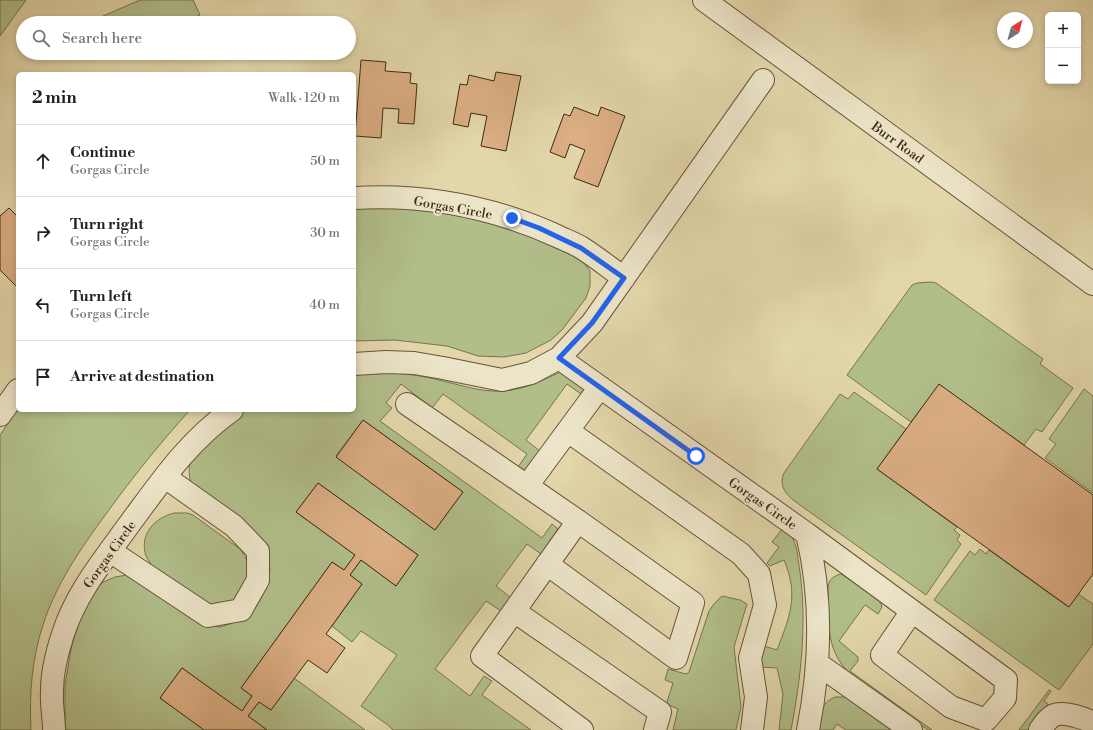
<!DOCTYPE html>
<meta charset="utf-8">
<style>
body{margin:0;font-family:"Libre Bodoni",serif;background:#f6f6f6;color:#202124}
.controls{position:absolute;right:12px;top:12px;display:grid;overflow:hidden;border-radius:6px;box-shadow:0 2px 6px #0003}
.controls button{width:36px;height:36px;display:grid;place-items:center;padding:0;border:0;border-bottom:1px solid #e0e0e0;background:#fff;color:#202124;font:20px sans-serif}
.compass{position:absolute;left:997px;top:12px;width:36px;height:36px;border-radius:50%;background:#fff;box-shadow:0 2px 6px #0003;rotate:36deg}
.stop{position:absolute;width:12px;height:12px;margin:-9px;border:3px solid #2563eb;border-radius:50%;background:#fff}
.stop.end{background:#2563eb;border-color:#fff;box-shadow:0 1px 4px #0008}
.list{margin:0;padding:0;list-style:none}
h2{display:flex;justify-content:space-between;align-items:center;height:52px;margin:0;padding:0 16px;font-size:17px}
h2 small{font-size:13px;font-weight:400;color:#757577}
.list li{display:grid;grid-template-columns:26px 1fr auto;gap:12px;align-items:center;box-sizing:border-box;height:72px;padding:0 16px;border-top:1px solid #e0e0e0}
.list b{display:block;font-size:15px;white-space:nowrap}
.list p{margin:0;font-size:13px;white-space:nowrap;color:#757577}
.list em{font-size:13px;font-style:normal;color:#757577}
.icon{flex:none;width:22px;height:22px;fill:none;stroke:currentColor;stroke-width:2;stroke-linecap:round;stroke-linejoin:round}
.map{position:relative;flex:none;width:1093px;height:730px;overflow:hidden}
.search{position:absolute;background:#fff;box-shadow:0 2px 6px #0003;left:16px;top:16px;width:340px;height:44px;display:flex;align-items:center;gap:10px;box-sizing:border-box;padding:0 14px;border-radius:22px;color:#757577;font-size:15px}
.panel{position:absolute;background:#fff;box-shadow:0 2px 6px #0003;left:16px;top:72px;width:340px;height:340px;border-radius:6px}
.map>svg:first-child{display:block}
.green{fill:#b1be8a;stroke:#78734e;fill-rule:evenodd}
.building{fill:#dbae83;stroke:#3f2813}
.lines{fill:none;stroke-linecap:round;stroke-linejoin:round}
.minor-casing{stroke:#685439;stroke-width:24}
.minor{stroke:#ece4c8;stroke-width:22}
.route{stroke:#2563eb;stroke-width:5}
.labels{text-anchor:middle;stroke-width:4;stroke-linejoin:round;paint-order:stroke}
.street-label{font-size:13px;fill:#3f2813;stroke:#ece4c8}
</style>
<div class="map">
<svg width="1093" height="730" viewBox="0 0 1093 730">
<rect width="100%" height="100%" fill="#e2d6aa"/>
<filter id="stains"><feTurbulence type="fractalNoise" baseFrequency=".005" numOctaves="4"/><feColorMatrix values="0 0 0 0 .2 0 0 0 0 .09 0 0 0 0 .02 0 0 0 .5 -.17"/></filter>
<radialGradient id="worn" r=".72"><stop offset=".6" stop-color="#630" stop-opacity="0"/><stop offset="1" stop-color="#630" stop-opacity=".3"/></radialGradient>
<path class="green" d="M0,0H26L0,36Z
M140,0H193L200,15L183,23H105L103,16Z
M354,207H422L519,228L582,260L590,271V286L586,298L562,330L551,340L526,353L504,357L478,356L447,346L395,340L354,341Z
M931,282L936,283L1043,359L1040,364L1073,388L1042,432L1036,429L1024,445L939,385L911,422L847,375L912,285L917,283Z
M562,371L586,385L581,394L567,384L526,440L540,451L525,472L518,467L527,454L443,394L432,408L401,384L386,403L392,408L380,421L542,538L552,524L558,529L541,554L527,544L496,586L511,598L501,611L486,601L435,669L470,696L484,676L492,681L482,695L531,730H393L388,725L361,706L397,655L361,631L352,642L332,626L362,584L350,575L361,560L396,586L418,555L318,483L296,512L355,555L344,570L332,562L241,688L252,696L242,711L182,668L160,698L204,730H65V685L71,649L78,624L87,603L96,589L103,582L115,577L127,575L161,597L187,616L200,624L220,627L230,624L241,618L259,602L265,589L270,570L266,553L192,488C190,480 188,472 190,463C195,446 232,420 246,410H354V374C382,371 411,373 439,380C457,384 474,390 492,391C516,393 541,382 562,371ZM363,420L463,492L435,530L336,456Z
M1084,389L1093,396V493L1045,458L1056,444L1049,439Z
M854,392L906,429L877,469L957,527L954,530L960,535L957,540L961,544L926,595L793,500C784,492 779,484 784,473L840,394L848,399Z
M18,409V410H190C160,443 132,478 106,514C81,548 56,584 43,625C32,658 29,695 31,730H0V435Z
M174,513H187L193,515L240,549C256,570 247,580 237,600L211,607L153,567C151,564 148,560 146,556C139,535 154,518 174,513Z
M783,528C786,531 791,535 793,539C798,549 798,561 800,572C807,624 801,678 791,730H779L783,694L777,668L760,667L761,645L777,650C790,616 799,595 784,560L770,566L767,563L779,547L772,542Z
M980,549L986,554L989,550L1068,607L1078,594L1093,604V644L1059,690L934,600L970,551L975,555Z
M841,574L879,599L882,607L878,614L865,605L839,641L858,657V661L850,671L932,730H928L847,671C824,645 830,621 828,589C828,580 833,576 841,574Z
M722,596L740,600L747,604L734,647L741,707L736,730H673L678,709L669,705L667,702L673,683L665,680L668,669L686,674L689,672L709,611L714,604Z
M294,678L365,730H267L248,716L259,702L271,710Z
M1049,690L1051,691L1044,701L1048,704L1030,730H1019Z
M835,697H847L891,730H846L837,724L833,730H819C821,715 819,704 835,697Z"/>
<path class="building" d="M361,60L386,62L385,71L411,73L410,83L417,84L414,124L398,123L399,109L383,108L381,138L355,136Z
M496,72L521,76L506,151L481,146L487,116L471,113L468,127L453,124L460,84L467,85L469,75L494,81Z
M574,107L598,116L601,107L625,116L598,187L574,178L585,150L570,144L565,158L550,152L564,114L570,116Z
M9,208L16,215L18,212V288L0,270V216Z
M939,384L1093,495V574L1069,607L877,469Z
M363,420L463,492L435,530L336,457Z
M318,483L418,555L396,586L361,560L350,575L362,584L326,634L345,648L327,673L308,660L271,710L259,702L248,716L267,730H204L160,698L182,668L242,711L252,696L241,688L332,562L344,570L355,555L296,512Z"/>
<g class="lines">
<defs>
<path id="minor" d="M704,0L1093,284
M354,198C424,194 493,207 557,236C565,240 574,243 582,248C596,257 610,268 624,278
M559,358L807,534C823,600 821,664 808,730
M354,364L386,362L414,363L443,368L502,380L531,373L559,358L592,323L763,80
M407,404L527,486
M0,415L18,390
M568,431L741,554L759,574L765,605L750,658L756,697L752,730
M807,534L1006,680L1005,698L986,720L951,707L882,655L912,611
M110,551L208,616L241,610L258,580V551L234,526L165,477
M547,564L676,658L693,603L578,521
M514,611L660,712L655,730
M818,664L911,730
M54,730C54,717 51,704 52,691C52,673 57,652 63,634C76,593 103,561 128,526C160,483 187,442 232,410
M582,730L482,656L578,521L527,486L600,387
M1040,730C1051,714 1055,711 1075,716C1082,718 1087,719 1093,723"/>
</defs>
<use href="#minor" class="minor-casing"/>
<use href="#minor" class="minor"/>
</g>
<g class="lines">
<path class="route" d="M512,218L539,228L581,248L624,278L592,323L559,358L696,456"/>
</g>
<g class="labels">
<g class="street-label">
<text transform="translate(898 142) rotate(36)" y="5">Burr Road</text>
<text transform="translate(453 207) rotate(10)" y="5">Gorgas Circle</text>
<text transform="translate(763 503) rotate(35)" y="5">Gorgas Circle</text>
<text transform="translate(109 554) rotate(-54)" y="5">Gorgas Circle</text>
</g>
</g>
<rect width="100%" height="100%" filter="url(#stains)"/>
<rect width="100%" height="100%" fill="url(#worn)"/>
</svg>
<div class="controls">
<button>+</button>
<button>−</button>
</div>
<svg class="compass" viewBox="-18 -18 36 36"><path d="M0-13l5 13h-10z" fill="#e53935"/><path d="M0 13l5-13h-10z" fill="#757577"/></svg>
<div class="stop" style="left:696px;top:456px"></div>
<div class="stop end" style="left:512px;top:218px"></div>
<div class="search"><svg class="icon" aria-label="search" viewBox="0 0 24 24"><circle cx="10" cy="10" r="6"/><path d="M15 15l6 6"/></svg>Search here</div>
<section class="panel">
<h2>2 min<small>Walk · 120 m</small></h2>
<ul class="list">
<li><svg class="icon" aria-label="ahead" viewBox="0 0 24 24"><path d="M12 20V5M6 11l6-6 6 6"/></svg><div><b>Continue</b><p>Gorgas Circle</p></div><em>50 m</em></li>
<li><svg class="icon" aria-label="right" viewBox="0 0 24 24"><path d="M7 20v-9h11M14 6l5 5-5 5"/></svg><div><b>Turn right</b><p>Gorgas Circle</p></div><em>30 m</em></li>
<li><svg class="icon" aria-label="left" viewBox="0 0 24 24"><path d="M17 20v-9H6M10 6l-5 5 5 5"/></svg><div><b>Turn left</b><p>Gorgas Circle</p></div><em>40 m</em></li>
<li><svg class="icon" aria-label="arrive" viewBox="0 0 24 24"><path d="M6 21V4h12l-3 4 3 4H6"/></svg><div><b>Arrive at destination</b></div></li>
</ul>
</section>
</div>
